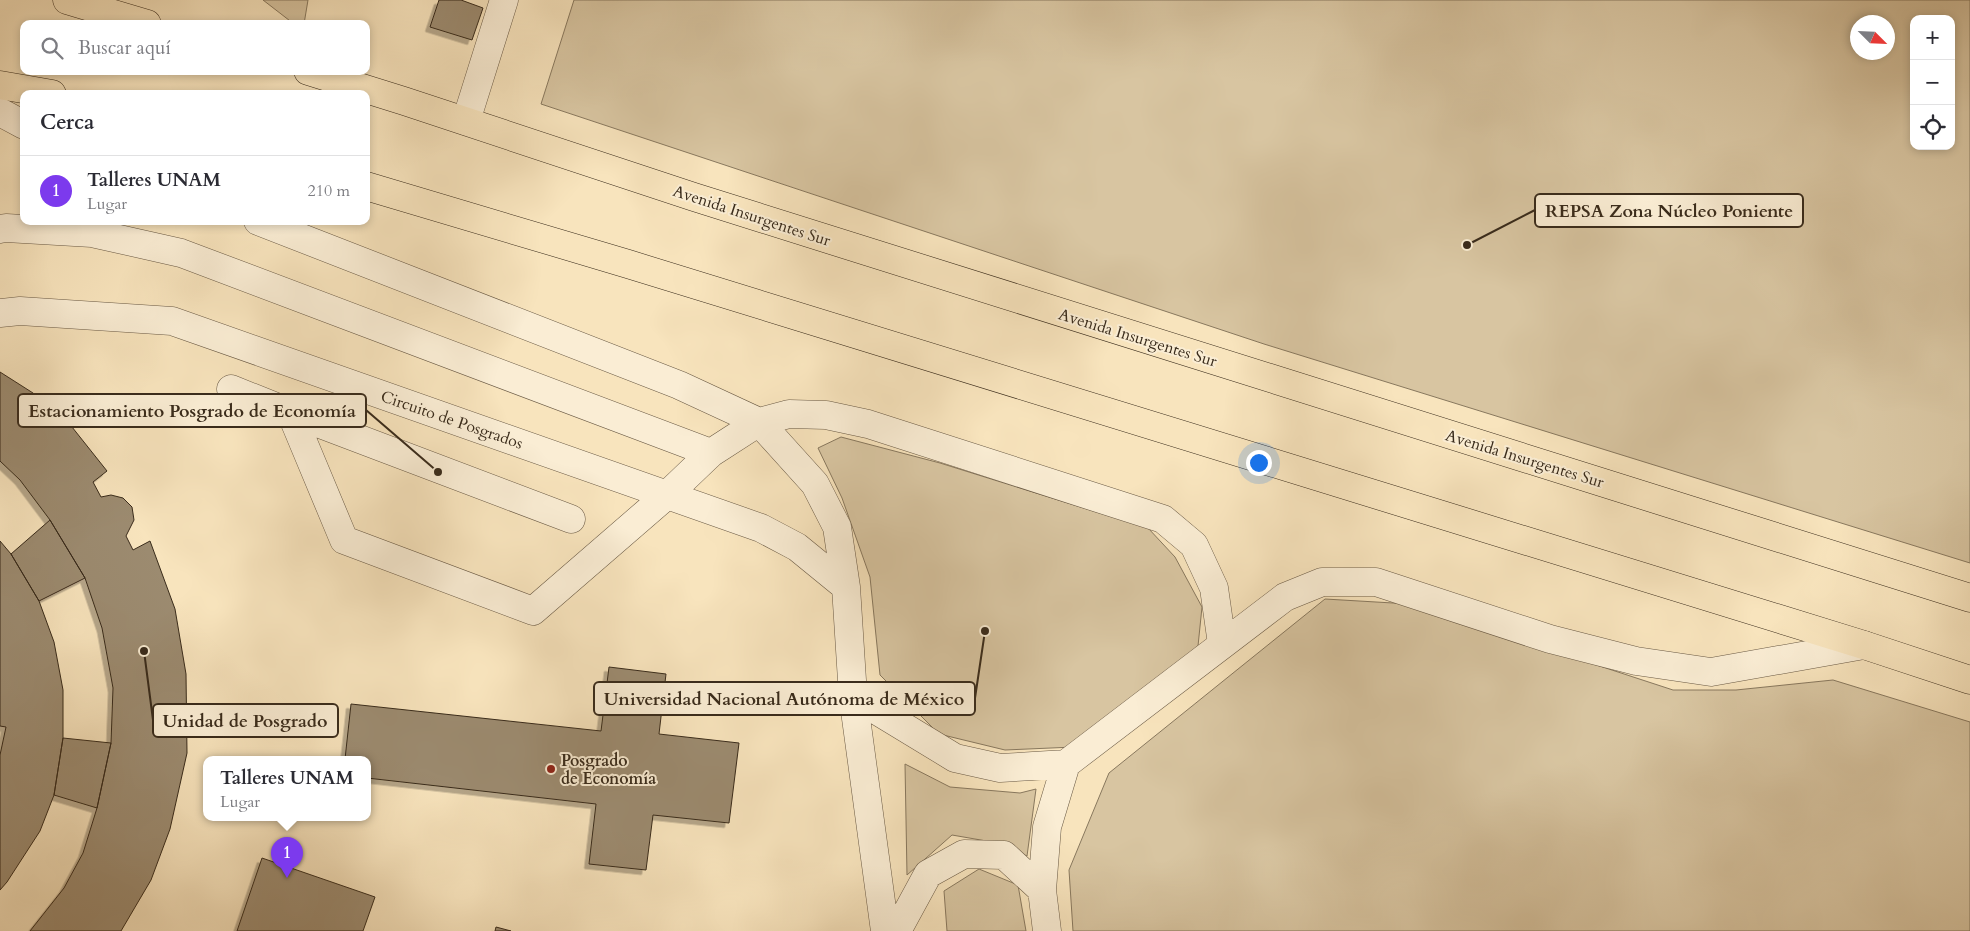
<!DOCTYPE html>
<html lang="es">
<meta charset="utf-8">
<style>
body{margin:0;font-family:Cardo,serif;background:#f7f7f7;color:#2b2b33}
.controls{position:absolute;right:15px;top:15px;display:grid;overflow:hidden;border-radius:10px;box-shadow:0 2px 8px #0003}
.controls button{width:45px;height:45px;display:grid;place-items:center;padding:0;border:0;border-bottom:1px solid #e1e1e2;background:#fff;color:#2b2b33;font:25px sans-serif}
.compass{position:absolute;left:1850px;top:15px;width:45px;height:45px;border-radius:50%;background:#fff;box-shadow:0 2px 8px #0003;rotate:114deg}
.you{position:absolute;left:1258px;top:462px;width:18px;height:18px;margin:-12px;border:4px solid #fff;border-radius:50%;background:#1a73e8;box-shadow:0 0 0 8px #1a73e833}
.badge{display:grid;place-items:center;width:32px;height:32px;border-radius:50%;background:#7c3aed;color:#fff;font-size:16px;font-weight:700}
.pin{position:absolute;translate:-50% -41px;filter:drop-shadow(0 1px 2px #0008)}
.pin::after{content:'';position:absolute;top:26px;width:18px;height:15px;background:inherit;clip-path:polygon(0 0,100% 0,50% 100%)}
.popup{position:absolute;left:203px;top:756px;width:168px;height:65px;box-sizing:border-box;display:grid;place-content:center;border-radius:10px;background:#fff;filter:drop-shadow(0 1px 4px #0005);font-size:16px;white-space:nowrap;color:#7c7c81}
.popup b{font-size:19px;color:#2b2b33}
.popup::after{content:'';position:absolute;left:50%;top:100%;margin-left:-10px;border:10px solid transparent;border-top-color:#fff}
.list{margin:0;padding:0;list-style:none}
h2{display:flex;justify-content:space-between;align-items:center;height:65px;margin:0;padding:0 20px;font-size:21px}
h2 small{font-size:16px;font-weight:400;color:#7c7c81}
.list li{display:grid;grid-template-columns:32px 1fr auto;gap:15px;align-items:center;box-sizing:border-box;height:70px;padding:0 20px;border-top:1px solid #e1e1e2}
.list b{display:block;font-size:19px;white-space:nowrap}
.list p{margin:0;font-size:16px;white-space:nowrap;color:#7c7c81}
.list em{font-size:16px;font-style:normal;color:#7c7c81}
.icon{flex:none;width:28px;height:28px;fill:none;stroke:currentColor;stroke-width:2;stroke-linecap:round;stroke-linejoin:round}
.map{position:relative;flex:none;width:1970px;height:931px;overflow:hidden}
.search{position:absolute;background:#fff;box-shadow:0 2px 8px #0003;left:20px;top:20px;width:350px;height:55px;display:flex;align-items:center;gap:12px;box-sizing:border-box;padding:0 18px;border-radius:10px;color:#7c7c81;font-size:19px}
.panel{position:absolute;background:#fff;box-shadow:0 2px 8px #0003;left:20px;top:90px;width:350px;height:135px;border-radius:10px}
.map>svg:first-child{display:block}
.green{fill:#d8c5a1;stroke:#88785e;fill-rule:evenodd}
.building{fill:#9c8b6f;stroke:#392b1b;filter:url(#shadow)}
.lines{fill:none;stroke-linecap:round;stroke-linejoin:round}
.minor-casing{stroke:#695944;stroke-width:29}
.major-casing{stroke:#392b1b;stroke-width:29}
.minor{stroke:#faedd4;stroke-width:28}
.major{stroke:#f8e4bd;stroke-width:28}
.poi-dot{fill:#8f2418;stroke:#faedd4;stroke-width:2}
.labels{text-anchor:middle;stroke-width:4;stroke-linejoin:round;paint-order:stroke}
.street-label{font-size:16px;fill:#392b1b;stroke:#faedd4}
.poi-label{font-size:16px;font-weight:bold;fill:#392b1b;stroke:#faedd4;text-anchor:start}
.leader{fill:none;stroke:#392b1b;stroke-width:2}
.callout-dot{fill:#392b1b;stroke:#faedd4;stroke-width:2}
.callout{fill:#faedd4;stroke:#392b1b;stroke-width:2}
.callout-label{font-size:18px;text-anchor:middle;font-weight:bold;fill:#392b1b}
</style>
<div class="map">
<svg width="1970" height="931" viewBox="0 0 1970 931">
<defs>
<filter id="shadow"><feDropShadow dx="-4.5" dy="4.5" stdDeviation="0" flood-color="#0004"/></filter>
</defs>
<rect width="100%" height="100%" fill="#f8e4bd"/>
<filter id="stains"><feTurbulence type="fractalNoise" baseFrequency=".004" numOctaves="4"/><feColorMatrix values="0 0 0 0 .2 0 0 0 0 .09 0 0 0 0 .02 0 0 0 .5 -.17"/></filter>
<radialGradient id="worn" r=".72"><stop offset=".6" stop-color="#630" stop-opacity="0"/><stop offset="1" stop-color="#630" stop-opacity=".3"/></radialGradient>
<path class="green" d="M263,0H308L304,24H294Z
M574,0H1970V563L1264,344L541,104ZM1914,19H1951V146H1914ZM1888,22V52H1858V22Z
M841,437L940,463L1148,528L1175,557L1202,607L1198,646L1074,747L1005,750L939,734L880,675L870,577L842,498L818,448Z
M1325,599L1410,604L1673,690H1736L1833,680L1970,722V931H1073L1069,870L1109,773Z
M905,764L950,787L1020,793L1036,789L1027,856L998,843L952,835L907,875Z
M979,869L1018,885L1026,931H947L944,891Z"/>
<path class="building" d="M439,0H461L483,8L472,40L430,27Z
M0,372L33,393L72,427L107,471L93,482L101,497L111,495L123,498L132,507L134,520L126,536L133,550L150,541L175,609L186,674L187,753L170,829L151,880L121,931H30L64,888L83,853L97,808L111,743L113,688L102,628L85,578L50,520L20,480L0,461Z
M50,520L85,578L39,601L11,554Z
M0,541L11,554L39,601L54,642L63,690V738L54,795L40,831L7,882L0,890V755L6,727L0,726Z
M609,667L666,674L659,734L739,743L729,823L653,815L646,870L589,864L596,804L367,778V759H345L351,704L601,731Z
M63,738L111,743L97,808L54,795Z
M262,858L375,897L363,931H237Z
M496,927L511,931H495Z"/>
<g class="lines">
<defs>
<path id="minor" d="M0,112L24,125
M466,121L504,0
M258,221L679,385L759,422L815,484L837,527L846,587L853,696L885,931
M0,229L6,228L92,233L181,253L711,453
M0,313L20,311L172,321L761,528L797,547L846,587
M231,389L291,413
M571,519L291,413L344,540L533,611L667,495L711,453L759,422L789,414L826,415L868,424L1163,519L1194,545L1214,588L1222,644
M853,696L955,758L1000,768L1066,764
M897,931L928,874L964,854L1004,855L1042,890
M1047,931L1042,890L1047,827L1066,764L1285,597L1322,582H1376L1550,639L1636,661L1711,672L1864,645"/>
<path id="major" d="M67,0L147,24
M308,71L404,101L694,197L1970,598
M0,85L52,94
M366,186L628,264L1864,645L1970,680"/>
</defs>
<use href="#minor" class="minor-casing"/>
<use href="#major" class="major-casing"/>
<use href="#minor" class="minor"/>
<use href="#major" class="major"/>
</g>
<circle class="poi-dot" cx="551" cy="769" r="5"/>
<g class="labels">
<g class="street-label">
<text transform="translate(752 215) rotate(18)" y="6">Avenida Insurgentes Sur</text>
<text transform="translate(1138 337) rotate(17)" y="6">Avenida Insurgentes Sur</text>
<text transform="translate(452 419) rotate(19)" y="6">Circuito de Posgrados</text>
<text transform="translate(1525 458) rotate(17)" y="6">Avenida Insurgentes Sur</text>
</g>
<g class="poi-label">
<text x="561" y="766">Posgrado<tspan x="561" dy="18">de Economía</tspan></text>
</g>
</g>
<path class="leader" d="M1467 245L1535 210M438 472L366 410M985 631L975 698M144 651L153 720"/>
<g class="callout-dot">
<circle cx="1467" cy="245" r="5"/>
<circle cx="438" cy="472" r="5"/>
<circle cx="985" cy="631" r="5"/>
<circle cx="144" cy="651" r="5"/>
</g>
<g class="callout">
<rect x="1535" y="194" width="268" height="33" rx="5"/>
<rect x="18" y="394" width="348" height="33" rx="5"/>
<rect x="594" y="682" width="381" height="33" rx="5"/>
<rect x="153" y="704" width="185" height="33" rx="5"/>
</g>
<g class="callout-label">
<text x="1669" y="217">REPSA Zona Núcleo Poniente</text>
<text x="192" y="417">Estacionamiento Posgrado de Economía</text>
<text x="784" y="705">Universidad Nacional Autónoma de México</text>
<text x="245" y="727">Unidad de Posgrado</text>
</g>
<rect width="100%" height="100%" filter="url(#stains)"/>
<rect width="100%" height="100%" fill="url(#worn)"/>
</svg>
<div class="controls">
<button>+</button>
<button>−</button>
<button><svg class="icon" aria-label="locate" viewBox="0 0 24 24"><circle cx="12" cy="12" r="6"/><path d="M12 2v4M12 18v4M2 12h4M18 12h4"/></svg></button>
</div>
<svg class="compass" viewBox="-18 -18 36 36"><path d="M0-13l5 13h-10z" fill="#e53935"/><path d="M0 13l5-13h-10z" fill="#7c7c81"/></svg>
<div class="you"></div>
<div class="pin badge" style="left:287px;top:878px">1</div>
<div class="popup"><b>Talleres UNAM</b>Lugar</div>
<div class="search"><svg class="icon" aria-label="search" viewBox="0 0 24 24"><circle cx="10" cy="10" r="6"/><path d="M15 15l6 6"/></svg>Buscar aquí</div>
<section class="panel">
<h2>Cerca<small></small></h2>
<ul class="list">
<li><span class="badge">1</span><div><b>Talleres UNAM</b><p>Lugar</p></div><em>210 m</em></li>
</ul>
</section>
</div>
